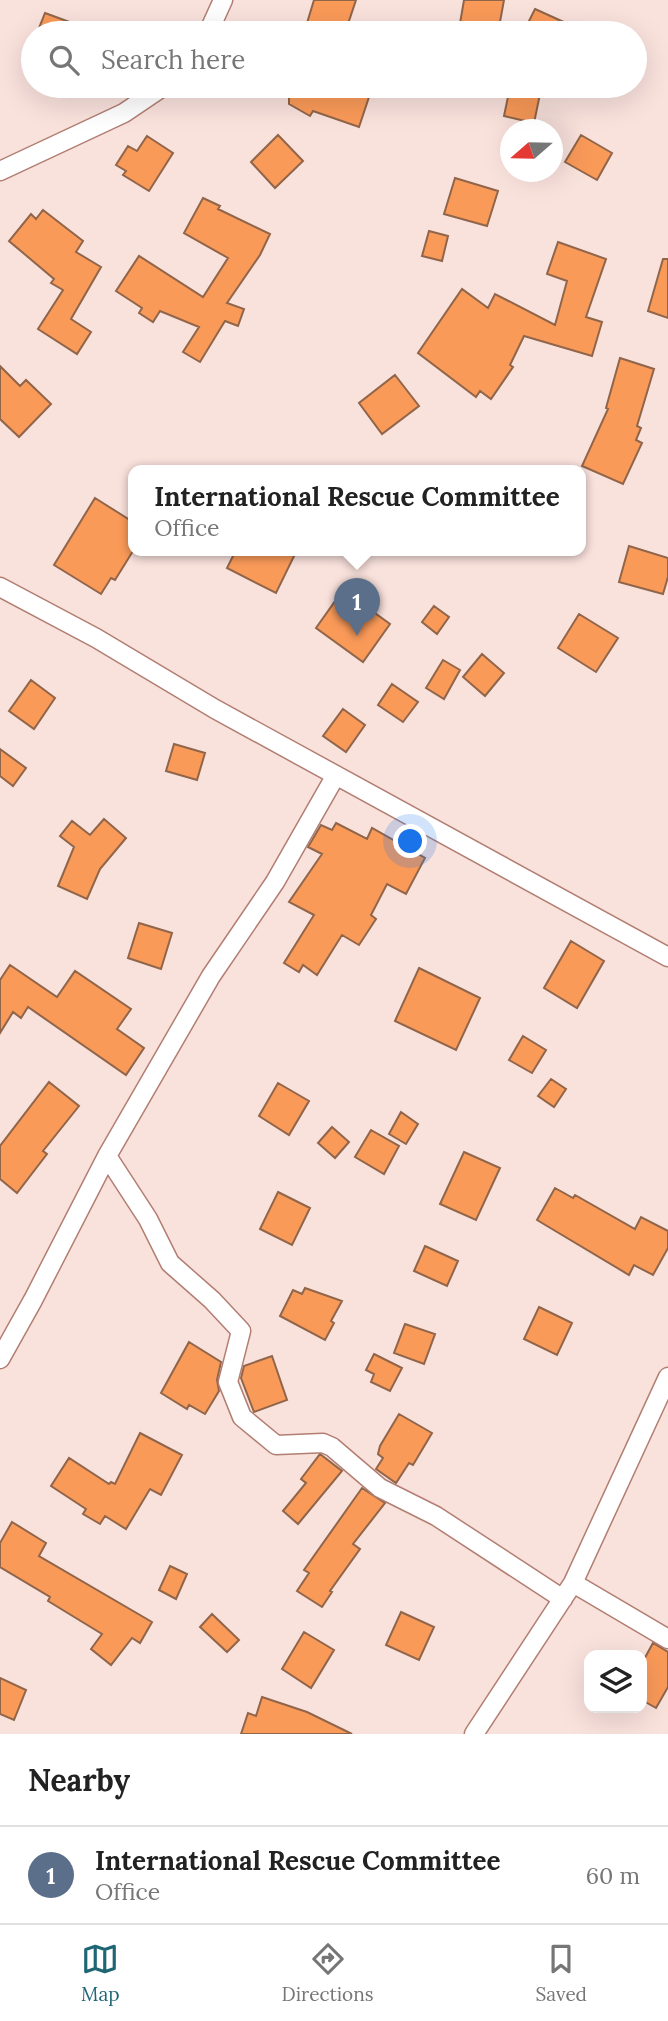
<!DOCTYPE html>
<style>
body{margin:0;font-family:Lora,serif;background:#f6f6f6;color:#222}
.controls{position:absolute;right:21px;bottom:21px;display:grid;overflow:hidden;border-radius:14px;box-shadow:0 7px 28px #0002}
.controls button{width:63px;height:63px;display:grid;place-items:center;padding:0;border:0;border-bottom:2px solid #e0e0e0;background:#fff;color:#222;font:35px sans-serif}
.compass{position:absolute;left:500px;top:119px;width:63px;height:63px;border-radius:50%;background:#fff;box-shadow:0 7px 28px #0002;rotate:250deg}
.you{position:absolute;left:411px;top:842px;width:24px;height:24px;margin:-18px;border:5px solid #fff;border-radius:50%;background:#1a73e8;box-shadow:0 0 0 10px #1a73e833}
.badge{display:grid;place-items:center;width:46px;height:46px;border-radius:50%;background:#1f6674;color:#fff;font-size:23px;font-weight:700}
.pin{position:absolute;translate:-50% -58px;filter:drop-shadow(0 2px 4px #0008)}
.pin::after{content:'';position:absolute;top:37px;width:24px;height:21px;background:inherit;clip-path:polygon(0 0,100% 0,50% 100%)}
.popup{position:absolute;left:128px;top:465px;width:458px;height:91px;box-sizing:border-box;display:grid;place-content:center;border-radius:14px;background:#fff;filter:drop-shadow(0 2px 5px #0005);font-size:23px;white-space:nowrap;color:#767676}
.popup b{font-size:26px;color:#222}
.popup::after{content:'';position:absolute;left:50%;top:100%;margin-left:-14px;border:14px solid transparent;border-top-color:#fff}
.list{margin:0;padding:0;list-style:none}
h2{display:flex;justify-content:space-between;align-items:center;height:91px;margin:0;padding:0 28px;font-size:30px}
h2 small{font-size:23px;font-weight:400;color:#767676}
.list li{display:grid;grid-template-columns:46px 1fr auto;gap:21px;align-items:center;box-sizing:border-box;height:98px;padding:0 28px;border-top:2px solid #e0e0e0}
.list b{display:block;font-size:26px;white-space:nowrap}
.list p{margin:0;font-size:23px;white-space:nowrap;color:#767676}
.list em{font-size:23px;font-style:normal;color:#767676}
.icon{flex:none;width:38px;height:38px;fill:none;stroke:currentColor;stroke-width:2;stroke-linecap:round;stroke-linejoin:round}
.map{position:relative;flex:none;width:668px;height:1734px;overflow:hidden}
.search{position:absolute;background:#fff;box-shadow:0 7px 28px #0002;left:21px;right:21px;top:21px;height:77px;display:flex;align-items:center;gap:18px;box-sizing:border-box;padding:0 24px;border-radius:38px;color:#767676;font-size:26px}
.sheet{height:189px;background:#fff}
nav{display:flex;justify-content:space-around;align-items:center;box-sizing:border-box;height:98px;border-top:2px solid #e0e0e0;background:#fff;font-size:19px;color:#767676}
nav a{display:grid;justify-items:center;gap:4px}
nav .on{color:#1f6674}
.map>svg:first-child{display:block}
.building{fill:#fa9a59;stroke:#90654a;stroke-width:2}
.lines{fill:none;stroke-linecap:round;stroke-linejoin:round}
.minor-casing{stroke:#b27e72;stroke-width:21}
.minor{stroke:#fff;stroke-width:18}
</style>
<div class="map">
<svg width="668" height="1734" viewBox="0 0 668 1734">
<rect width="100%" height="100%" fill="#f9e1dc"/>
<path class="building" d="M314,0H356L345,33H338L307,23Z
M464,0H504L498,33L459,29Z
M535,9L588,33H523Z
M45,13L94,31V33H37Z
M295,86H338L369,97L359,127L313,111L310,116L289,104V97Z
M510,87L540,94L534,123L504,116Z
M278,135L303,161L275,188L251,162Z
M581,135L612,153L597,180L565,162Z
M147,136L173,153L149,191L123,175L126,171L116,165L128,146L137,151Z
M455,178L498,191L487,226L444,214Z
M203,198L220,206L218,209L270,234L260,255L227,303L244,309L238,326L225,321L200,362L183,352L199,327L160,311L153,322L139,313L142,308L116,291L139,256L203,297L228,258L184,233Z
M43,210L83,241L76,252L101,267L71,319L91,332L77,354L38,329L63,290L51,283L54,279L9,241L31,214L36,219Z
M429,231L448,236L442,261L422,256Z
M558,242L606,259L586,317L602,322L592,356L524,336L510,365L513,367L491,399L480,391L476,397L418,353L462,289L488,308L495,294L555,325L567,281L547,274Z
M663,259H668V318L648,311Z
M620,358L654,369L637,426L641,428L636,440L642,443L623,484L582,466L608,409L606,408Z
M0,366L20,386L26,380L51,404L19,437L0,419Z
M395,375L419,406L382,434L359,403Z
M95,498L133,522V551L115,580L111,578L101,594L54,565Z
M629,546L668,558V577L663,594L619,582Z
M236,550H297L276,593L227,568Z
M343,590L390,624L363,662L316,628Z
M434,606L449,617L437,634L422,622Z
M579,614L618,638L596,672L558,648Z
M482,654L504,673L485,696L463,677Z
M443,660L460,670L444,699L426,688Z
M31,680L55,698L34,729L9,711Z
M392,684L418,702L403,722L378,705Z
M343,709L365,725L346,752L323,736Z
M174,744L205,753L197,780L166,771Z
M0,749L26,768L13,786L0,776Z
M104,819L126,838L100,869L87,899L58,886L74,847L60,836L72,821L90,835Z
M336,823L367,839L372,828L425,858L406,894L387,884L371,915L376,919L359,945L342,935L317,975L303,965L299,972L284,963L314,915L289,902L322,854L308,847L321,825L332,830Z
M139,923L172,933L161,969L128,958Z
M571,941L604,961L577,1008L544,988Z
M10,965L57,997L75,971L131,1009L117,1029L144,1048L126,1075L28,1007L21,1018L13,1012L0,1033V980Z
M419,968L480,998L456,1050L395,1021Z
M523,1036L546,1050L532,1073L509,1060Z
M551,1079L566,1089L554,1107L538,1096Z
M49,1082L79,1106L43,1151L47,1154L17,1193L0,1179V1146Z
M278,1083L309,1101L289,1135L259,1116Z
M401,1112L418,1124L406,1144L389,1134Z
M332,1127L349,1142L335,1158L318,1143Z
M371,1130L399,1146L384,1174L355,1157Z
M464,1152L500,1168L476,1220L440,1204Z
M555,1188L573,1198L575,1195L635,1229L641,1217L668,1231V1248L653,1275L634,1265L629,1275L537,1220Z
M278,1192L310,1208L292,1245L260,1229Z
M425,1246L458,1261L447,1286L414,1271Z
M305,1288L342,1301L331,1321L334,1323L325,1340L280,1316L293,1290L302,1294Z
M539,1307L572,1323L557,1355L524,1339Z
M405,1324L435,1334L424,1364L394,1353Z
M189,1342L221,1362L217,1380L219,1391L205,1414L189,1405L187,1409L161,1393Z
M374,1354L402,1368L390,1391L371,1382L374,1374L366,1370Z
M272,1356L287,1400L254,1412L241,1378L244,1366Z
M399,1414L432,1433L413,1465L409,1463L396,1483L376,1469L383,1458L378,1454L380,1446Z
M140,1433L182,1455L161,1495L150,1489L126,1529L105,1516L100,1524L83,1514L86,1509L51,1486L69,1458L109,1484L111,1482L115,1484Z
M320,1454L342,1471L298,1524L283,1511L306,1483L301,1479Z
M362,1488L385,1503L353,1544L360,1549L330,1591L332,1592L322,1607L297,1591L309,1573L304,1570Z
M12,1522L46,1543L39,1556L152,1622L140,1643L132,1638L111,1665L91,1649L102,1634L48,1601L50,1597L0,1567V1543Z
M170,1566L187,1574L176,1599L159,1590Z
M401,1612L434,1627L419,1660L386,1645Z
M212,1614L239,1640L227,1652L200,1627Z
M304,1632L334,1650L311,1688L282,1669Z
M653,1643L668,1652V1687L656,1708L642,1700V1663Z
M0,1678L26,1690L14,1720L0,1714Z
M262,1697L307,1712L352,1734H241L248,1713L256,1716Z"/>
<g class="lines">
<defs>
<path id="minor" d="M208,33L223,0
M0,171L124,113L164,86
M0,587L96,638L215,709L668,957
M107,1156L148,1219L170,1263L212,1300L241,1331L228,1382L242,1417L276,1445L323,1443L332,1447L380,1488L436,1516L563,1599
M0,1359L33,1300L107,1156L211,976L275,882L336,775
M573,1583L668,1639
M474,1734L573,1583L668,1377"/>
</defs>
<use href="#minor" class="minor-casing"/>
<use href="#minor" class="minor"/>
</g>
</svg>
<div class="controls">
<button><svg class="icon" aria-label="layers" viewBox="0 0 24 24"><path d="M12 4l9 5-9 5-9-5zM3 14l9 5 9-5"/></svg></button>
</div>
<svg class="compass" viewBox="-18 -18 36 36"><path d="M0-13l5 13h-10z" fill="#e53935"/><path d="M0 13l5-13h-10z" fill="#767676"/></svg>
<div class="you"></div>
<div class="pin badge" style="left:357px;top:636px;background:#5c6f8a">1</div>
<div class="popup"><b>International Rescue Committee</b>Office</div>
<div class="search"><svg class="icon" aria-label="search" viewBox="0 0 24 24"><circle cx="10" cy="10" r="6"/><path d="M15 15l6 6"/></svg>Search here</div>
</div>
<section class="sheet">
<h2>Nearby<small></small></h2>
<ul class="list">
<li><span class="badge" style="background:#5c6f8a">1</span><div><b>International Rescue Committee</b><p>Office</p></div><em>60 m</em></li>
</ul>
</section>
<nav>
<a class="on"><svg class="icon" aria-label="map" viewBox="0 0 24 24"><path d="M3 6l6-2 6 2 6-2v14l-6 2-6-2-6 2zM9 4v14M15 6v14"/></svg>Map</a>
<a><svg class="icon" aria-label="directions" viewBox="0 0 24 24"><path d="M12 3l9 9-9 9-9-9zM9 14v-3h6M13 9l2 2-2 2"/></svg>Directions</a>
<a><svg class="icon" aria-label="saved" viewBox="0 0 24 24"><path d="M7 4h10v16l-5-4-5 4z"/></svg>Saved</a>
</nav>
